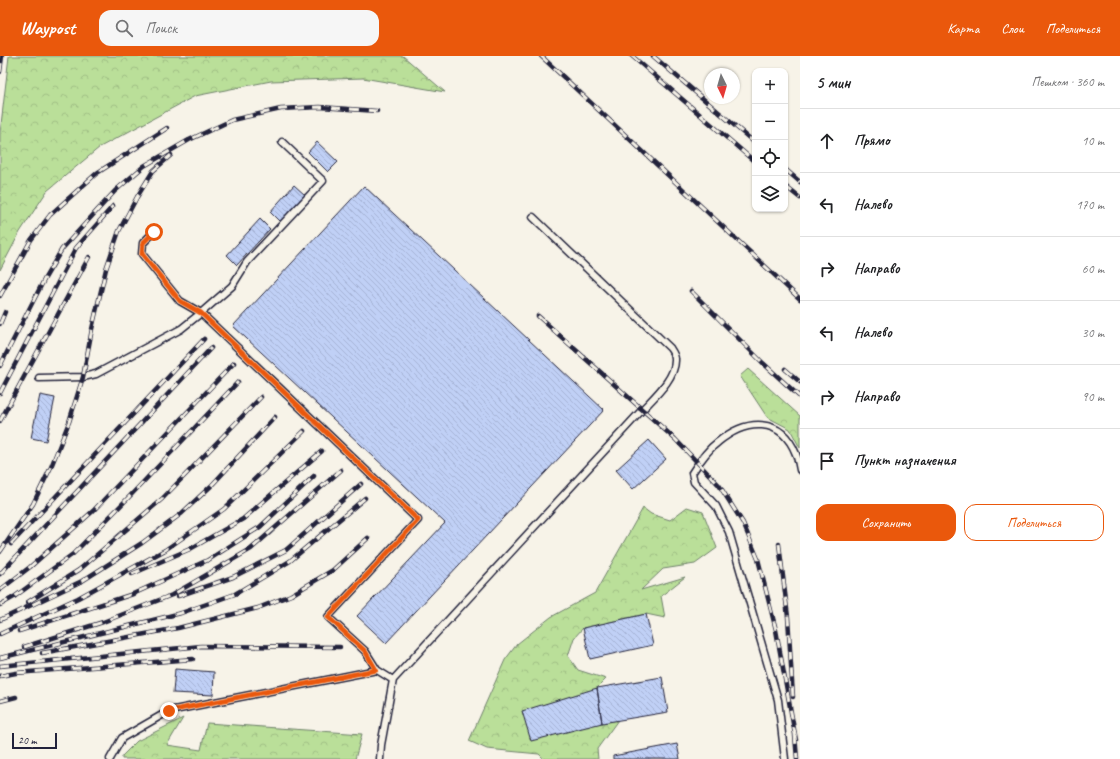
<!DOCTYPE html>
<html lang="ru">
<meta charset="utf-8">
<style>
body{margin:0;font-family:Caveat,sans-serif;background:#f6f6f6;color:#202124}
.controls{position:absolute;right:12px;top:12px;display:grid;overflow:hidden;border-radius:8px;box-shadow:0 1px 3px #0004}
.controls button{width:36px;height:36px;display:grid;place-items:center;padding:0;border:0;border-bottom:1px solid #e0e0e0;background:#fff;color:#202124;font:20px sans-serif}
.compass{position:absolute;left:704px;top:12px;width:36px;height:36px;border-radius:50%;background:#fff;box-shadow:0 1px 3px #0004;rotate:175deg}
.scale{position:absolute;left:12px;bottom:10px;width:45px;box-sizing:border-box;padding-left:4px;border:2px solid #22223b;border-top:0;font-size:11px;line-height:14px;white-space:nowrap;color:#22223b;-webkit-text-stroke:3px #f7f3e8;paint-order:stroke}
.stop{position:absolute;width:12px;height:12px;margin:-9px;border:3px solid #ea580c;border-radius:50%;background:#fff}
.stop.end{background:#ea580c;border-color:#fff;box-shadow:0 1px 4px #0008}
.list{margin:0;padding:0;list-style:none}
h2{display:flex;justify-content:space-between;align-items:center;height:52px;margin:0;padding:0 16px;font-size:17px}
h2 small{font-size:13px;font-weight:400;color:#757577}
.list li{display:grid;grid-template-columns:26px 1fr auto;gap:12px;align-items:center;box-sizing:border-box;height:64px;padding:0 16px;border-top:1px solid #e0e0e0}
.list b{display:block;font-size:15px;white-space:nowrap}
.list em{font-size:13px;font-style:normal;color:#757577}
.actions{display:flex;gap:8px;padding:12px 16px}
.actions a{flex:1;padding:9px 0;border:1px solid #ea580c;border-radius:12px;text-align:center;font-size:14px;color:#ea580c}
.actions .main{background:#ea580c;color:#fff}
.icon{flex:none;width:22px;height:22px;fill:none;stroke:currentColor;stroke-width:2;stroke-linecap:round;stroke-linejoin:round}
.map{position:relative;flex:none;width:800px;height:703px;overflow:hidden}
header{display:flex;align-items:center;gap:24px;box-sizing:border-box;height:56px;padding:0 20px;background:#ea580c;color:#fff}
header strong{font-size:19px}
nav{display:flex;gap:22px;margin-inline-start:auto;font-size:14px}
.search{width:280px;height:36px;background:#f6f6f6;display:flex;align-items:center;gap:10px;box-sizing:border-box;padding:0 14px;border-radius:12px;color:#757577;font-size:15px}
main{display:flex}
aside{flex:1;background:#fff}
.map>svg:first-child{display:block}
.forest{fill:url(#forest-crowns);stroke:#6e806a}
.building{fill:url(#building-back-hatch);stroke:#22223b}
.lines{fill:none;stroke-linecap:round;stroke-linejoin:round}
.lane-casing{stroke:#22223b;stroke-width:9}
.lane{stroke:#f7f3e8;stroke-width:6}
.rail-casing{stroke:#22223b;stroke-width:4.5}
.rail{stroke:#f7f3e8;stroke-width:3;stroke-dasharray:9;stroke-linecap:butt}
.route{stroke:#ea580c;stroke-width:5}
</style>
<header>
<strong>Waypost</strong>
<div class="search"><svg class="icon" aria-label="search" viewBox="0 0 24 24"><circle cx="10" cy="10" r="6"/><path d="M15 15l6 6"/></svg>Поиск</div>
<nav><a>Карта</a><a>Слои</a><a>Поделиться</a></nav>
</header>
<main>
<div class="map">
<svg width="800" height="703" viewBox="0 0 800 703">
<defs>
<pattern id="forest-crowns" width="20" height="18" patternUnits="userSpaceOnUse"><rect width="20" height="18" fill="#badf99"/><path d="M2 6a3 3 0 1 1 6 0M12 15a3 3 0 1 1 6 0" fill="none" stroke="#a0bf85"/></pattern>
<pattern id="building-back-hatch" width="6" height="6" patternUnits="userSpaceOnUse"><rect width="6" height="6" fill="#c0d0f6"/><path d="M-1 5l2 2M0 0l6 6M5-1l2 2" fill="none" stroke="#a5b2d4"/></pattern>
</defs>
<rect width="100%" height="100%" fill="#f7f3e8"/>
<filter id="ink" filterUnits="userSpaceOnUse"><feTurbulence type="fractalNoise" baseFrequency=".025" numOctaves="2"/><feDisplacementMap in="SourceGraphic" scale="8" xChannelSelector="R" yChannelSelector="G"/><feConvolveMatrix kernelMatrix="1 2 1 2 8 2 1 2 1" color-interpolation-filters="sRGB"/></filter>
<g filter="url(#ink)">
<path class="forest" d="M9,0H403L445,36L363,22L271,25L195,40L100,91L47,135L20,176L0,214V77Z
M748,313L800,360V392L790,373L767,361L740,320Z
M687,451L703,456L717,492L695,508L663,513L641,534L685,521L661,540L665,562L646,558L583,572L574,582L568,600L578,614L606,623L597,632L602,667L618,664L597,693L598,703H544L539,698L487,693L469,685L505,604L517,588L551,561L595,537L643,452L651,458L670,464Z
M183,662L167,689L201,694L207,667L362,678L355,703H122V700L137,685Z"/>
<path class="building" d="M317,86L338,106L328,116L308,96Z
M294,129L305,139L280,166L270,156Z
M364,130L604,354L386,587L357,560L445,467L233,270Z
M260,163L270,173L237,209L227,199Z
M40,339L55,342L46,385L31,382Z
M649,384L666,403L633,433L616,414Z
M646,558L653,589L590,603L583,572Z
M175,613L214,616L213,639L173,637Z
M662,621L668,656L602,667L597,632Z
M597,632L602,667L531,685L522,655Z
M677,688L680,703H613V700Z"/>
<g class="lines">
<defs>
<path id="lane" d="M154,176L143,187L142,198L180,245L201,257L418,464L328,561L365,595L377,614
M39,322L83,321L96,318L181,273L201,257L232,230L247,206L323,125L282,86
M110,703L122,682L169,655L377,614L393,624
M380,703L381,689L393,624L642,354C654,341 676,322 675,303C675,299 672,295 670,292L533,161
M785,703L778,644L729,476L716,450L694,426L692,417C699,406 707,394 718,386C746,363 781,360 796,398C798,403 799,409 800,414"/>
</defs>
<use href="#lane" class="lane-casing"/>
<use href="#lane" class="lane"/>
<defs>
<path id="rail" d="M541,0L800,243
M632,0L755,106
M653,0L755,87
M0,16L2,0
M785,113L800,126
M785,130L800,142
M691,235L763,307L800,341
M0,240L31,184L50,159L97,117L167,72
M538,260L675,383L719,429L743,467L758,503L776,574L796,684
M0,268L5,256
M0,310L45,222L62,193L115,135L144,110L189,84L232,64L281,53L320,51L377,55
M785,313L800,326
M0,337L76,192L113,150
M0,365L89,201
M11,488L204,283
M779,488L788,561L793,641
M0,496L33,448L51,411L69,366L83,321L92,273L106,213L119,175L137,141L153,115L171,99
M0,518L211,292
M132,518L190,493L243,463L322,395
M0,534L30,511L93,455L234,307
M178,540L233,521L286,494L361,428
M28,546L79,514L162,443L261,341
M0,549L14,541L73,498L130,440L238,326
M0,564L82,525L142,487L181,458L211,430L275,361
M19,575L133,538L208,504L260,471L314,420
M0,578L78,542L165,494L224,453L304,375
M24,591L103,566L172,539L251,493L341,414
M42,597L178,572L258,552L291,539L333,514L368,482
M0,602L181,557L235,538L290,505L365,442
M0,610L201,590L340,591
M0,620L16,617L193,603
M0,645L16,641
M795,679L797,703"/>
</defs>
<use href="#rail" class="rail-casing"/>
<use href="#rail" class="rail"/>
</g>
</g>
<g class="lines" filter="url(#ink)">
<path class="route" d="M154,176L143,187L142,198L180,245L201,257L418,464L328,561L365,595L376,614L169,655"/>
</g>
</svg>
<div class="controls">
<button>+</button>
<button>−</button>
<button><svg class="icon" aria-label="locate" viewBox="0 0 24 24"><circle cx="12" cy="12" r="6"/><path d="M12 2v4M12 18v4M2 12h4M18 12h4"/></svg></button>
<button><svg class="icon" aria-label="layers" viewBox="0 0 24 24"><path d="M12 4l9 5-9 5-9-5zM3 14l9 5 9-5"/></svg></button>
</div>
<svg class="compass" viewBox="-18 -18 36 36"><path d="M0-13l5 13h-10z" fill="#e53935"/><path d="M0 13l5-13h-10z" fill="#757577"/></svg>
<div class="scale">20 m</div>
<div class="stop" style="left:154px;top:176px"></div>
<div class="stop end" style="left:169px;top:655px"></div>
</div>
<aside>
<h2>5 мин<small>Пешком · 360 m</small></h2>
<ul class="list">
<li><svg class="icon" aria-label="ahead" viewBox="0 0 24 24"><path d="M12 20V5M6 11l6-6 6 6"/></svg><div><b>Прямо</b></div><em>10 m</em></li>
<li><svg class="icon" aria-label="left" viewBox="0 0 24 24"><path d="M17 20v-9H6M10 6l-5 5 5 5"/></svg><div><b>Налево</b></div><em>170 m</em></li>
<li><svg class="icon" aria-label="right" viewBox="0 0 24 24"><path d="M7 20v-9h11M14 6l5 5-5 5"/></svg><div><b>Направо</b></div><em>60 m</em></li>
<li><svg class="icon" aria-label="left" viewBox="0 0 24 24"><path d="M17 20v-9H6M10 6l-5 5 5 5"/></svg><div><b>Налево</b></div><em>30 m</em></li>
<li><svg class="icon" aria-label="right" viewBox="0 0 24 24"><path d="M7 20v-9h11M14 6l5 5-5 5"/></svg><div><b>Направо</b></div><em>90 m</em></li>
<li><svg class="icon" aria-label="arrive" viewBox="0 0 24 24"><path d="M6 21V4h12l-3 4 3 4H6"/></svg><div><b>Пункт назначения</b></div></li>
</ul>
<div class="actions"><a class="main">Сохранить</a><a>Поделиться</a></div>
</aside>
</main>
